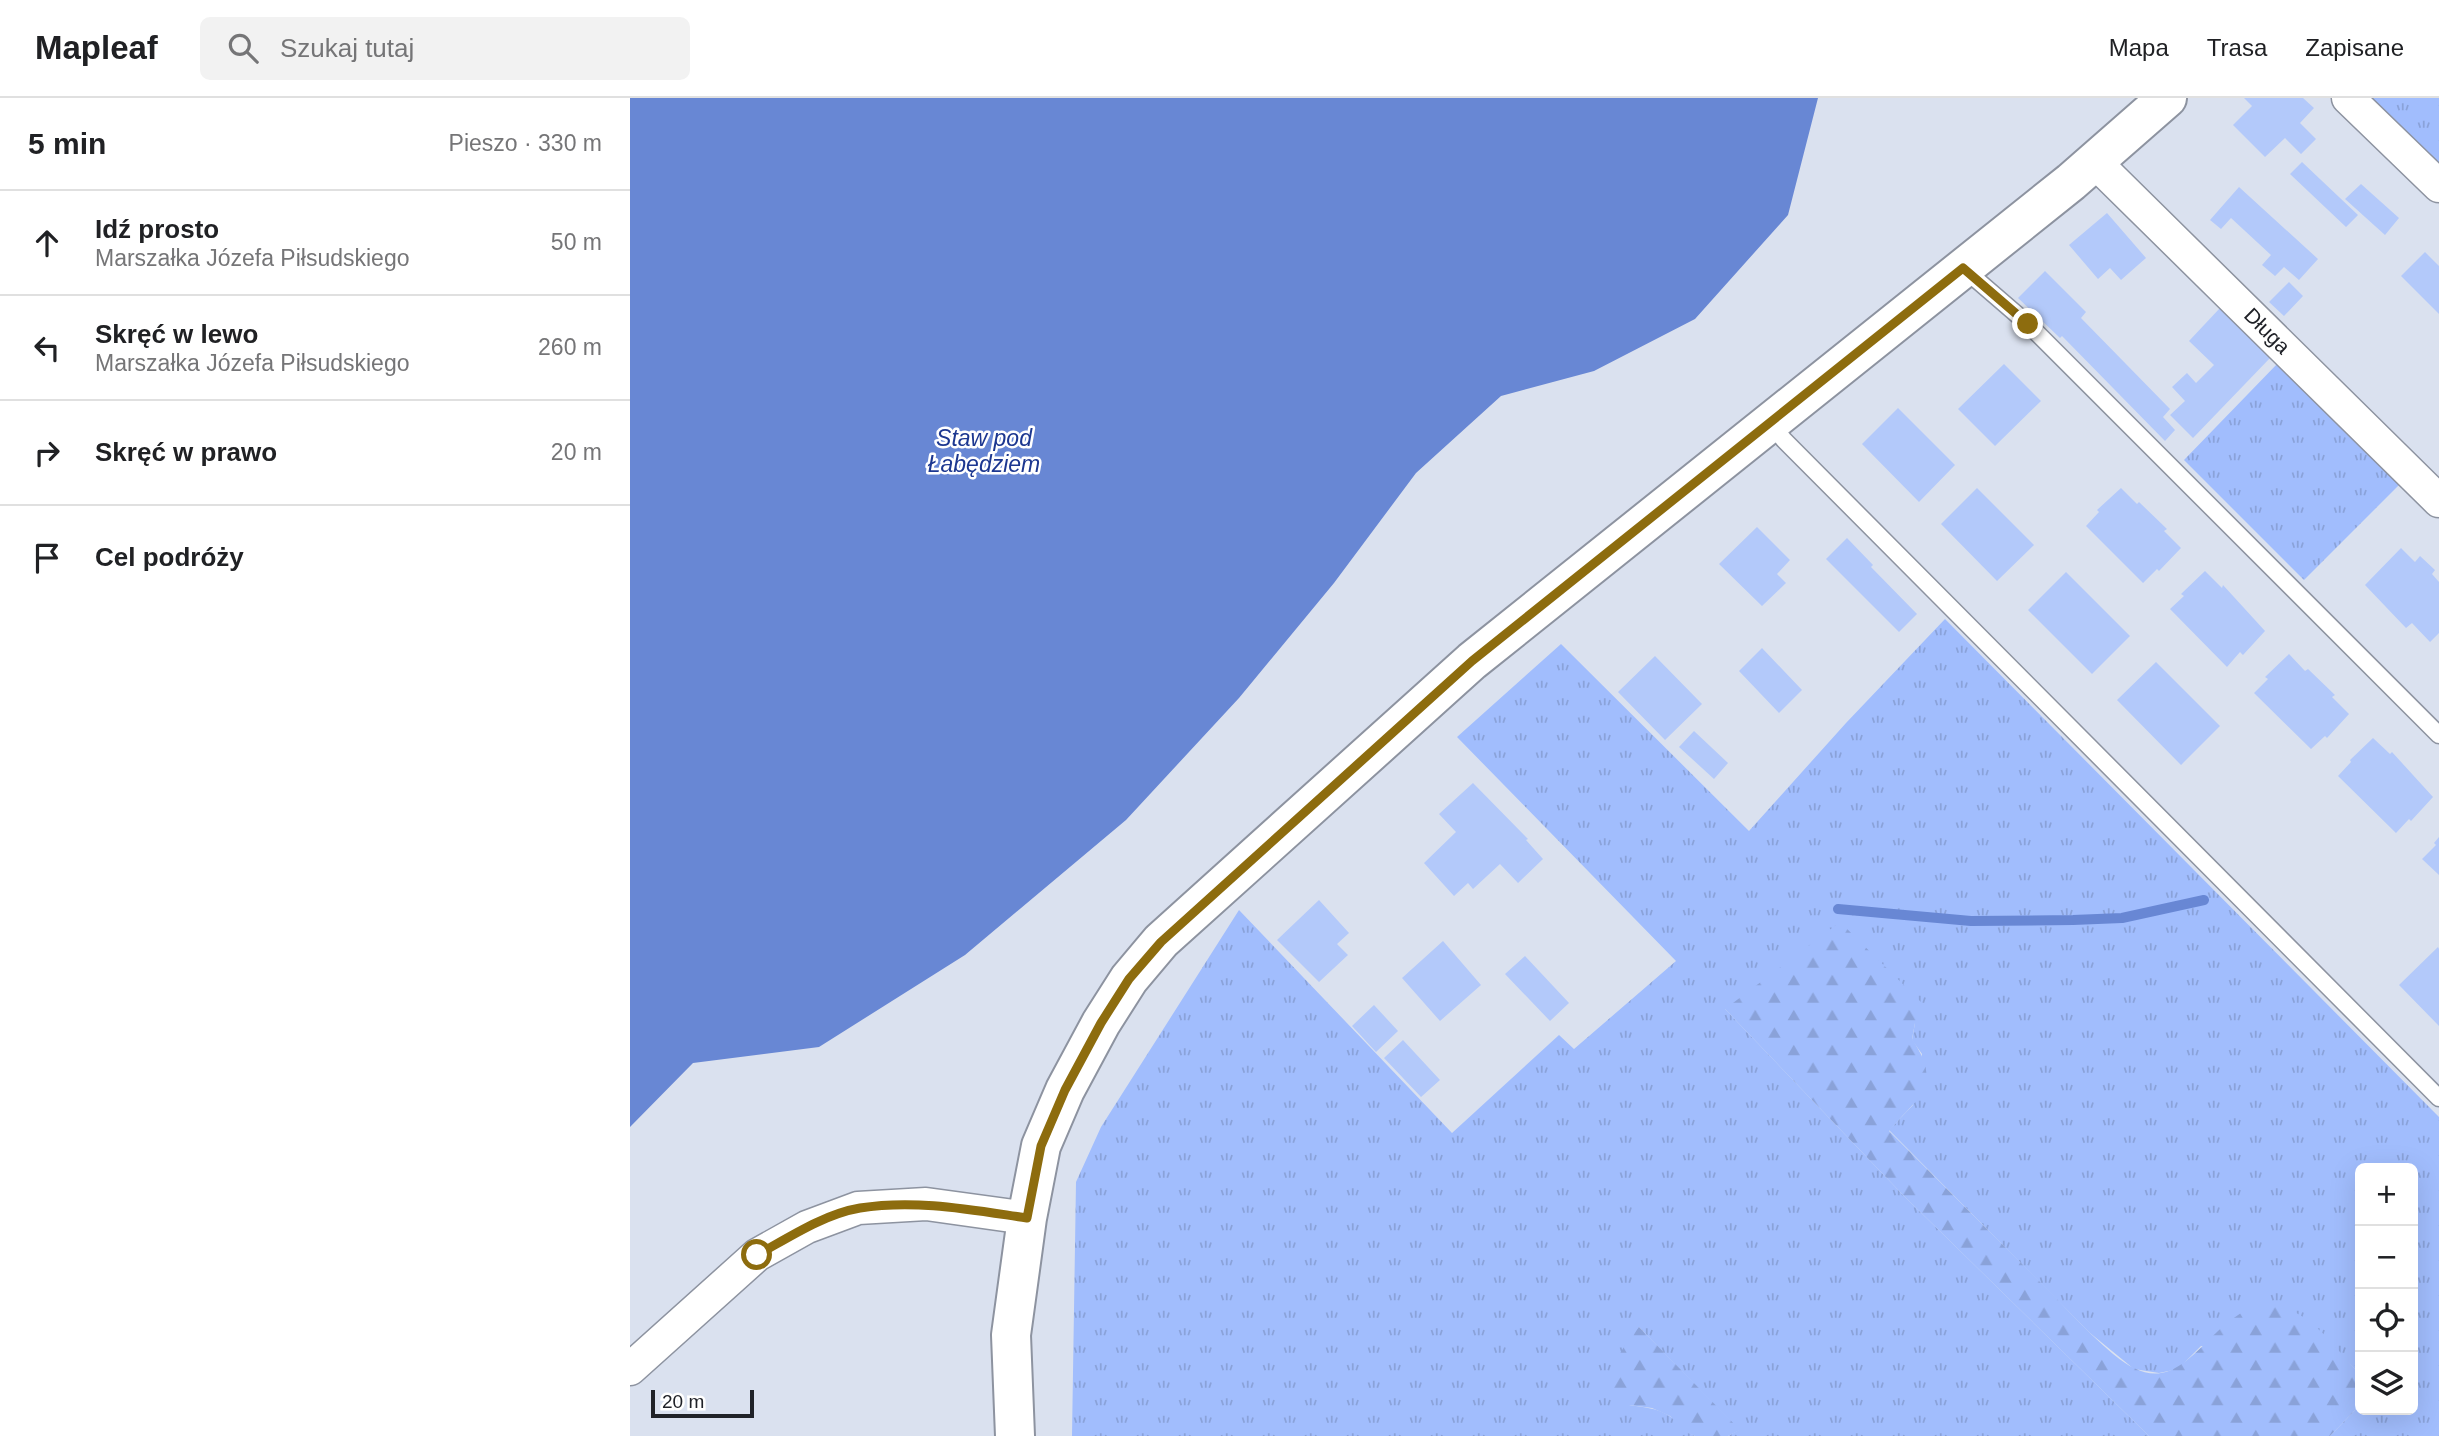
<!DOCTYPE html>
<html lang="pl">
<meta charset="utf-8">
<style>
body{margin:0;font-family:Arial,sans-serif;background:#f2f2f2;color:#202124}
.controls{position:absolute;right:21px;bottom:21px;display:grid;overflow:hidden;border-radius:10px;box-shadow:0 7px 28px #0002}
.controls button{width:63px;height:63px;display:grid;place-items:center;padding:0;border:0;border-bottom:2px solid #e0e0e0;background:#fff;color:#202124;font:35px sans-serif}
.scale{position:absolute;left:21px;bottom:18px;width:103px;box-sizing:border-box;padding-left:7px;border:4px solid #202228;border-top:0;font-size:19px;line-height:24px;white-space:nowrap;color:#202228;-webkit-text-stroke:5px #fff;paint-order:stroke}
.stop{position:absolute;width:21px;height:21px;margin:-16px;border:5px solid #8d6c0e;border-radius:50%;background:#fff}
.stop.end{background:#8d6c0e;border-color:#fff;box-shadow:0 2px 7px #0008}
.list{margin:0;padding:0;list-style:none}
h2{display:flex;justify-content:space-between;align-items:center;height:91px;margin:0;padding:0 28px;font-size:30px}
h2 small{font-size:23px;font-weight:400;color:#757577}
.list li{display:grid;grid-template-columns:46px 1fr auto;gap:21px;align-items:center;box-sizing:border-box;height:105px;padding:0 28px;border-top:2px solid #e0e0e0}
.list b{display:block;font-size:26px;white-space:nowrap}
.list p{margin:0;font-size:23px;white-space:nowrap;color:#757577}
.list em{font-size:23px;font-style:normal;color:#757577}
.icon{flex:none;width:38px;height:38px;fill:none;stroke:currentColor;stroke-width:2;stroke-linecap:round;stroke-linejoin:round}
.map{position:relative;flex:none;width:1809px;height:1338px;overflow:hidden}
header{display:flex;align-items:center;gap:42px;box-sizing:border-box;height:98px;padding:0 35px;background:#fff;border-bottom:2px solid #e0e0e0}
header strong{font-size:33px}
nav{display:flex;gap:38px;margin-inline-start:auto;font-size:24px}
.search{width:490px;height:63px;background:#f2f2f2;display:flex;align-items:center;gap:18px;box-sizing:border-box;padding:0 24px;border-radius:10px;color:#757577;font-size:26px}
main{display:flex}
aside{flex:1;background:#fff}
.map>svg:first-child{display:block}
.grass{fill:url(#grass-tufts)}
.forest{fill:url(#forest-firs)}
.water{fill:#6887d4}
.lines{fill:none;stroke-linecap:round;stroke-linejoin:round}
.stream{stroke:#6887d4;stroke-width:10}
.building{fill:#b3c9fa}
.lane-casing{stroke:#8d93a0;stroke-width:19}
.street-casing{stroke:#8d93a0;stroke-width:35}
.secondary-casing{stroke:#8d93a0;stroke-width:42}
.lane{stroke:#fff;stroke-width:16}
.street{stroke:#fff;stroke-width:32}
.secondary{stroke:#fff;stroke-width:38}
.route{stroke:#8d6c0e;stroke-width:9}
.labels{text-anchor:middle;stroke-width:5;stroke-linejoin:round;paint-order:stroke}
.street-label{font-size:21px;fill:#202228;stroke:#fff}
.water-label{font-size:23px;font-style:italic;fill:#1c3790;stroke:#fff}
</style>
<header>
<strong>Mapleaf</strong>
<div class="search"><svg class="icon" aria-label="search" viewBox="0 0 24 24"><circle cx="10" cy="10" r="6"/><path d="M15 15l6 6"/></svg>Szukaj tutaj</div>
<nav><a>Mapa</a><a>Trasa</a><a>Zapisane</a></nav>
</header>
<main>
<aside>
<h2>5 min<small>Pieszo · 330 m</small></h2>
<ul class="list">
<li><svg class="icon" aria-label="ahead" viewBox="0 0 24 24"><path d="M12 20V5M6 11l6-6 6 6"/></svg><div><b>Idź prosto</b><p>Marszałka Józefa Piłsudskiego</p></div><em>50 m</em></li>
<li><svg class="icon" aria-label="left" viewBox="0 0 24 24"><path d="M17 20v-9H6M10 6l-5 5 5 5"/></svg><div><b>Skręć w lewo</b><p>Marszałka Józefa Piłsudskiego</p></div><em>260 m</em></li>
<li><svg class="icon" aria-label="right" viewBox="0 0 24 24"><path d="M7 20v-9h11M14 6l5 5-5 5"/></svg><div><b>Skręć w prawo</b></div><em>20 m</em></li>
<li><svg class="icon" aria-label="arrive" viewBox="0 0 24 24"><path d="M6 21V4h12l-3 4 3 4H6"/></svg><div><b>Cel podróży</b></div></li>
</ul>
</aside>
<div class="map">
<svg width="1809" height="1338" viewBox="0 0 1809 1338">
<defs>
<pattern id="grass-tufts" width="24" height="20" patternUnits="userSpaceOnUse" patternTransform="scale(1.75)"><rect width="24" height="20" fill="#a1bdfd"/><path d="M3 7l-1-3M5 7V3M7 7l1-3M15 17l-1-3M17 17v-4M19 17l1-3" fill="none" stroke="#8aa2d9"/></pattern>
<pattern id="forest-firs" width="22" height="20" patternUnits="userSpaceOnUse" patternTransform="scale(1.75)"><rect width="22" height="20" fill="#a1bdfd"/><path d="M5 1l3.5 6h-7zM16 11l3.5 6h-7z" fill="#8aa2d9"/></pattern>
</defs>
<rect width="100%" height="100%" fill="#dae1ef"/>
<path class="grass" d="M1738,0H1809V68Z
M1649,264L1774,382L1674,482L1554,362Z
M1315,521L1809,1019V1338H1700L1730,1307V1312H1783V1070H1730V1276L1714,1260L1571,1248L1548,1271L1529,1275L1504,1271L1460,1235L1259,1032L1283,1007L1292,956L1282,942L1285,925L1095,911L1273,1097L1519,1338H1098L1109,1332L1009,1229L999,1307C1013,1309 1026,1310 1038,1317C1048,1323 1054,1333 1065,1338H442L446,1084L471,1029L609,812L822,1035L929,937L944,951L1046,863L827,639L931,546L1119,733L1216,625Z"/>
<path class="forest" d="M1210,824L1296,909L1285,925L1282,941C1314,989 1287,999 1259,1033C1313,1087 1367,1141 1421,1195C1442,1216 1479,1258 1504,1270C1566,1302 1589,1183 1660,1212C1690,1225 1708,1254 1730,1276V1307L1700,1338H1519L1273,1097L1095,911Z
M1009,1229L1110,1332L1098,1338H1065L1056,1334L1040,1318L1022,1310L999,1307L982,1293C982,1264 991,1251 1009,1229Z"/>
<path class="water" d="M0,0H1188L1158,117L1065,221L964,273L871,298L786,375L704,485L609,600L496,722L335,857L189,949L63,965L0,1029Z"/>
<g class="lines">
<path class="stream" d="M1208,811L1341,823L1443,822L1492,820L1574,802"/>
</g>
<path class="building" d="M1614,0H1673L1684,10L1670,25L1686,41L1671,56L1655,40L1635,59L1603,27L1622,8Z
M1672,64L1728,117L1716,129L1660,76Z
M1731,86L1769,120L1755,137L1715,101Z
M1609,89L1688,161L1669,182L1654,169L1645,178L1632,167L1641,157L1601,120L1591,131L1580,122Z
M1477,115L1516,160L1491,182L1480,170L1468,181L1439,147Z
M1795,154L1809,168V216L1771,178Z
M1415,173L1456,214L1451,220L1540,311L1533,319L1545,332L1535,343L1432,238L1430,240L1388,200Z
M1659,184L1673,198L1654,218L1639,204Z
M1590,210L1640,260L1563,340L1540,317L1555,303L1542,289L1557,275L1566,285L1584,267L1559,243Z
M1374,266L1411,303L1365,348L1328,311Z
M1268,310L1325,367L1289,404L1232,346Z
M1347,390L1404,447L1367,483L1311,426Z
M1491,390L1507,406L1509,404L1537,431L1534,433L1551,450L1529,473L1527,471L1513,485L1456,428L1469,414L1467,412Z
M1127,429L1160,462L1147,476L1156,485L1132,508L1089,466Z
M1217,440L1243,467L1241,469L1287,516L1269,534L1196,461Z
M1771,450L1785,464L1790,458L1805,472L1802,476L1809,484V535L1800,544L1782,525L1776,530L1735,487Z
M1575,473L1592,490L1593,487L1635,533L1613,557L1610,554L1597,569L1540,511L1554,498L1551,496Z
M1436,474L1500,538L1462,576L1398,512Z
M1132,550L1172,592L1149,615L1109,573Z
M1659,556L1675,573L1678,571L1705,597L1702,599L1719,616L1697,640L1695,638L1681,651L1624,595L1638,581L1635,579Z
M1025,558L1072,606L1035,642L988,594Z
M1526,564L1590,628L1551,667L1487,602Z
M1064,633L1098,665L1084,681L1049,649Z
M1743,640L1760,656L1762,654L1803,699L1781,723L1779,721L1766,735L1708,678L1721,664L1720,662Z
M843,685L898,741L896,742L913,761L888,785L870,766L843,791L838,785L824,798L794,765L826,734L809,716Z
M1809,739V777L1792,761L1806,747L1804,745Z
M689,802L719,835L707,846L718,857L689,884L647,842Z
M813,843L851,887L810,923L772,880Z
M1808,849L1809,851V928L1769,887Z
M895,858L939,905L920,923L875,876Z
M744,907L768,933L746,954L722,928Z
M773,942L810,982L791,999L754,960Z"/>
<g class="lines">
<defs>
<path id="lane" d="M1333,170L1398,226L1809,637
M1139,323L1154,342L1809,1000"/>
<path id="street" d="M1718,0L1809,88
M1464,63L1809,403
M0,1271L127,1157L177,1129L228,1110L296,1106L397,1120"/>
<path id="secondary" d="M385,1338L381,1237L397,1120L411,1048L435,992L471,925L499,881L531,843L842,563L1441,84L1537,0"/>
</defs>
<use href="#lane" class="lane-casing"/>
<use href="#street" class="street-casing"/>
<use href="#secondary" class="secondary-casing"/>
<use href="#lane" class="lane"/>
<use href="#street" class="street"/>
<use href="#secondary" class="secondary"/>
</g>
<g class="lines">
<path class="route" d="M127,1157C158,1140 194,1116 230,1110C286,1101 342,1112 397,1120L411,1048L435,992L471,925L499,881L531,844L842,563L1333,170L1398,226"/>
</g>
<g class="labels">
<g class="street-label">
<text transform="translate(1637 233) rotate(45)" y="7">Długa</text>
</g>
<g class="water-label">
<text x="354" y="348">Staw pod<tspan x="354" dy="26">Łabędziem</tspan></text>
</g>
</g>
</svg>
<div class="controls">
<button>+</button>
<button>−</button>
<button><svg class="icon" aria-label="locate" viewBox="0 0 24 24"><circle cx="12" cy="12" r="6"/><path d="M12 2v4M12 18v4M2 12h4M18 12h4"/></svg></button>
<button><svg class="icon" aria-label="layers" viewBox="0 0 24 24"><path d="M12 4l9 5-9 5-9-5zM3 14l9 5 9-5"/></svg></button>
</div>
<div class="scale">20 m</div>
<div class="stop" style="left:127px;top:1157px"></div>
<div class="stop end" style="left:1398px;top:226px"></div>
</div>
</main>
